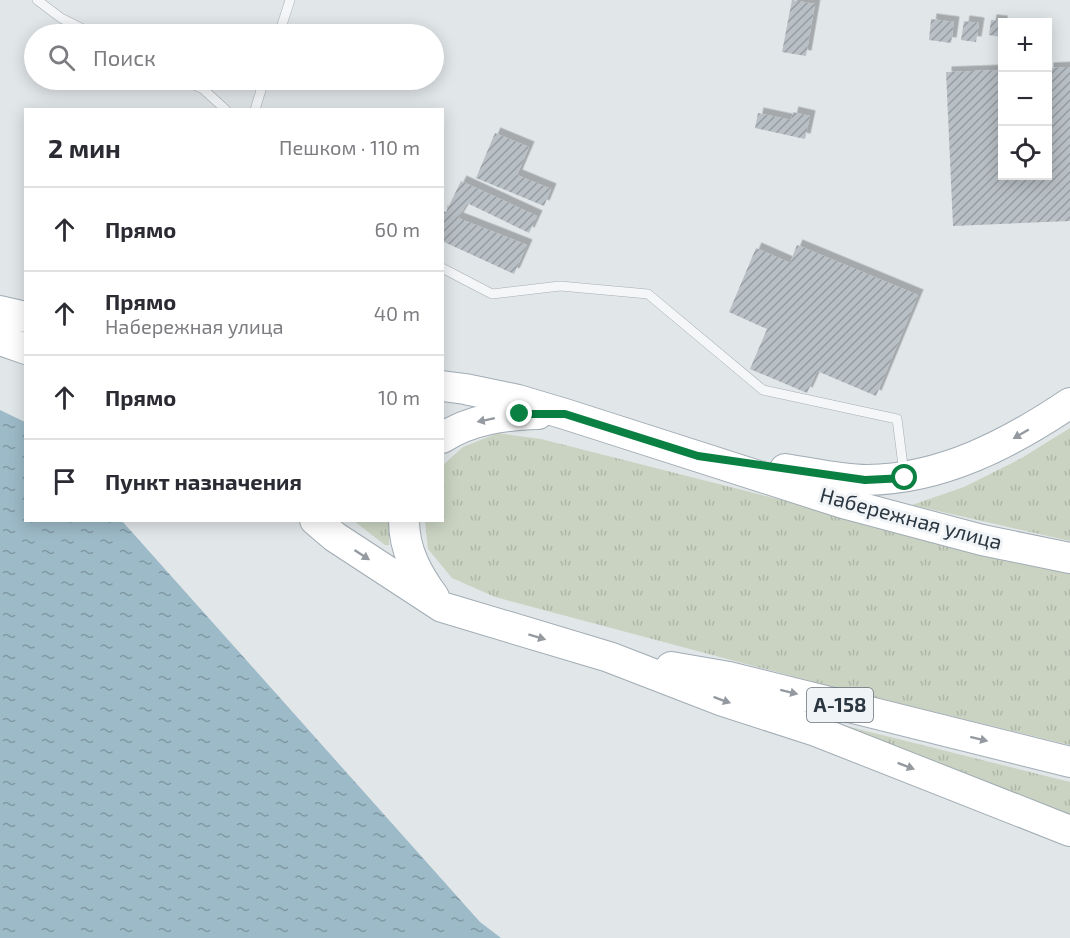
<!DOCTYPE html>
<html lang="ru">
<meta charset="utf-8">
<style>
body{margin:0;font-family:"Exo 2",sans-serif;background:#f2f2f3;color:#2b2b33}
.controls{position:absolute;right:18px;top:18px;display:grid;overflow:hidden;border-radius:0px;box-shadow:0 3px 15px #0003}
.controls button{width:54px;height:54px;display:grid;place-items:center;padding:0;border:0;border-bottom:2px solid #e1e1e2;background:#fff;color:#2b2b33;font:30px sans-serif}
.stop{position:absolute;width:18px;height:18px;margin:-14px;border:4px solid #0b8043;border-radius:50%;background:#fff}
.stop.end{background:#0b8043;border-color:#fff;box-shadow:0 2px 6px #0008}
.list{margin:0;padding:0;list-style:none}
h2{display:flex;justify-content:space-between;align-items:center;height:78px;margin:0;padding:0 24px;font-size:26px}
h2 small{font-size:20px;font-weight:400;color:#7c7c81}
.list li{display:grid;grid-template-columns:39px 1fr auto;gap:18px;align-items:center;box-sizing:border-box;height:84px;padding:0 24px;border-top:2px solid #e1e1e2}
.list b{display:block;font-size:22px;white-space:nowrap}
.list p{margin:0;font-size:20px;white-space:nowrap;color:#7c7c81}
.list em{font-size:20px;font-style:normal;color:#7c7c81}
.icon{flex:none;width:33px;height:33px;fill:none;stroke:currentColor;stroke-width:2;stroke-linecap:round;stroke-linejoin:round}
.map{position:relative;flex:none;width:1070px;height:938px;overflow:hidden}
.search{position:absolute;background:#fff;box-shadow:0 3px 15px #0003;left:24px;top:24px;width:420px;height:66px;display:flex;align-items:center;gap:15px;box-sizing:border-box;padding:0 21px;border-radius:33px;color:#7c7c81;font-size:22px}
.panel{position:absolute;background:#fff;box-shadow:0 3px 15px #0003;left:24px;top:108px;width:420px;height:414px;border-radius:0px}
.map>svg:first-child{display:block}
.grass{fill:url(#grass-tufts)}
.water{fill:url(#water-ripples)}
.building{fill:url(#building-hatch);filter:url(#shadow)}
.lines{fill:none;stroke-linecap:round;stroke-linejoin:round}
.lane-casing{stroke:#a6aeb3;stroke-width:10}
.primary-casing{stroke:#a1acb4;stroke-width:32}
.lane{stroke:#f4f6f8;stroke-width:9}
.primary{stroke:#fff;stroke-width:30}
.oneway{fill:#949aa0}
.route{stroke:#0b8043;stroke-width:8}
.labels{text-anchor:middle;stroke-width:6;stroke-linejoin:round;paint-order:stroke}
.shield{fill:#f1f4f7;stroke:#666f77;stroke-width:1.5}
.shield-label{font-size:20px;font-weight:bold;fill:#2a3640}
.street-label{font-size:21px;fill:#2a3640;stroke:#f1f4f7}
</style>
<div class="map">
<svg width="1070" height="938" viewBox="0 0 1070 938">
<defs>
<pattern id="grass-tufts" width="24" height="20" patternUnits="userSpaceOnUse" patternTransform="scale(1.5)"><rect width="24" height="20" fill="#cad3c2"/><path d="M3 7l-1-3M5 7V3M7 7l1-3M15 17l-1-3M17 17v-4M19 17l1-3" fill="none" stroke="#aeb6a8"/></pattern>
<pattern id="water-ripples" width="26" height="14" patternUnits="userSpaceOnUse" patternTransform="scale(1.5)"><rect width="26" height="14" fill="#9dbac8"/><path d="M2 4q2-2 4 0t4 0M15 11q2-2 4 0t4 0" fill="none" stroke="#8098a4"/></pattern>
<pattern id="building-hatch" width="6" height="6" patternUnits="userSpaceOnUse" patternTransform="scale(1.5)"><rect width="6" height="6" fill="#b8c0c6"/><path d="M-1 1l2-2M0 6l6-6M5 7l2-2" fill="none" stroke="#969da2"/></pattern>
<filter id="shadow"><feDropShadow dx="5.5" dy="-5.5" stdDeviation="0" flood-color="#0004"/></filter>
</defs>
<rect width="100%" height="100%" fill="#e1e6e9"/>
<path class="grass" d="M1070,428V541L912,505L964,487L1020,459Z
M498,433L541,439L1070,573V745L833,687L495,597L452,578L428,549L425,521L442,520L443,465L463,447Z
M354,521H389V545H385Z
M818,719L1070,782V821Z"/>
<path class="water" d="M0,410L25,422L26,520L122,521L480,922L501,938H0Z"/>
<path class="building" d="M792,0L815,4L806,56L782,52Z
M931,19L954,22L951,43L929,40Z
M991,20L1002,21V37L989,35Z
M964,21L979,23L976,42L961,40Z
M1070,67V221L953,226L946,72L1002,70V176H1048V68Z
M793,112L810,116L805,139L755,128L758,113L791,120Z
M495,133L529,147L517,175L551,189L544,206L476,178Z
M461,181L537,216L529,233L467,203L458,218L527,245L514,274L442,241V211L446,212Z
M797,245L918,295L876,396L817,371L807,393L750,369L767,329L729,312L756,248L790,263Z"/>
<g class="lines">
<defs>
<path id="lane" d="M37,0L61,18L93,34
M279,34L290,0
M183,80L203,89L226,110
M255,110L264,80
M442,268L492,294L560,286L648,294L763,390L897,419L904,473"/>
<path id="primary" d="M0,311L26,317
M0,340L26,349
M442,386L465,389L518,400L565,414L843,503L982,540L1070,558
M442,438C471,419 505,415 538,414
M785,469C812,473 840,480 867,480C942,479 1009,444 1070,403
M315,520L335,537L442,607L609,657L723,701L816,731L1070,831
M404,520C404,550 417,574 434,597
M671,667L729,677L1070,762"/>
</defs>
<use href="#lane" class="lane-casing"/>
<use href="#primary" class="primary-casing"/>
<use href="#lane" class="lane"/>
<use href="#primary" class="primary"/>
</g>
<defs><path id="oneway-solid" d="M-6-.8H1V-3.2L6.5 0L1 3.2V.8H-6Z" transform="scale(1.5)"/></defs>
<g class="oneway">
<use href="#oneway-solid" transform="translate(486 420) rotate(168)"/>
<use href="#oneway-solid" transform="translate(1021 434) rotate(150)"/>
<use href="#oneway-solid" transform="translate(362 555) rotate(33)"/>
<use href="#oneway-solid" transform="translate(537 637) rotate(17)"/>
<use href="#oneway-solid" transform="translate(789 692) rotate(14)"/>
<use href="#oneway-solid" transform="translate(722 700) rotate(20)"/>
<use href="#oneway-solid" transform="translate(979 739) rotate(14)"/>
<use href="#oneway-solid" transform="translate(906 766) rotate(21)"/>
</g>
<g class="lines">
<path class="route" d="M520,414H565L698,456L865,480L905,478"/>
</g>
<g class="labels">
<rect class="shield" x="807" y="688" width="66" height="34" rx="4.5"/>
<g class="shield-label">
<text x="840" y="712">А-158</text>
</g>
<g class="street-label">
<text transform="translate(911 519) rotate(15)" y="7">Набережная улица</text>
</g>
</g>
</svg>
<div class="controls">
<button>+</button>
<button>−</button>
<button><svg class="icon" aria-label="locate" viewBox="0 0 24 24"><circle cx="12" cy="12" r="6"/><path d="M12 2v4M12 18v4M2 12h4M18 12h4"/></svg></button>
</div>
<div class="stop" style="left:905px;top:478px"></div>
<div class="stop end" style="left:520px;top:414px"></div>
<div class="search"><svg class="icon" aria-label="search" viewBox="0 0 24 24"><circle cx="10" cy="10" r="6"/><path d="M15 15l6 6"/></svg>Поиск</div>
<section class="panel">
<h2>2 мин<small>Пешком · 110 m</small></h2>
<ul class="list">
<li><svg class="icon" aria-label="ahead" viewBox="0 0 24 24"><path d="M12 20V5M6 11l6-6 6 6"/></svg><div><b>Прямо</b></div><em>60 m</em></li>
<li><svg class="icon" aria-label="ahead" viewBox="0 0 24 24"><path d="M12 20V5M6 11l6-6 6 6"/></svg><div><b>Прямо</b><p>Набережная улица</p></div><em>40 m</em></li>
<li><svg class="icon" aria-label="ahead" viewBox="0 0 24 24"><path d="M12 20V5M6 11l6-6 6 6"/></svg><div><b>Прямо</b></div><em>10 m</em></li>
<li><svg class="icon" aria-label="arrive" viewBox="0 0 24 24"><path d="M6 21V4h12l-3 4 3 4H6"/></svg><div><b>Пункт назначения</b></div></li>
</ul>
</section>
</div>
